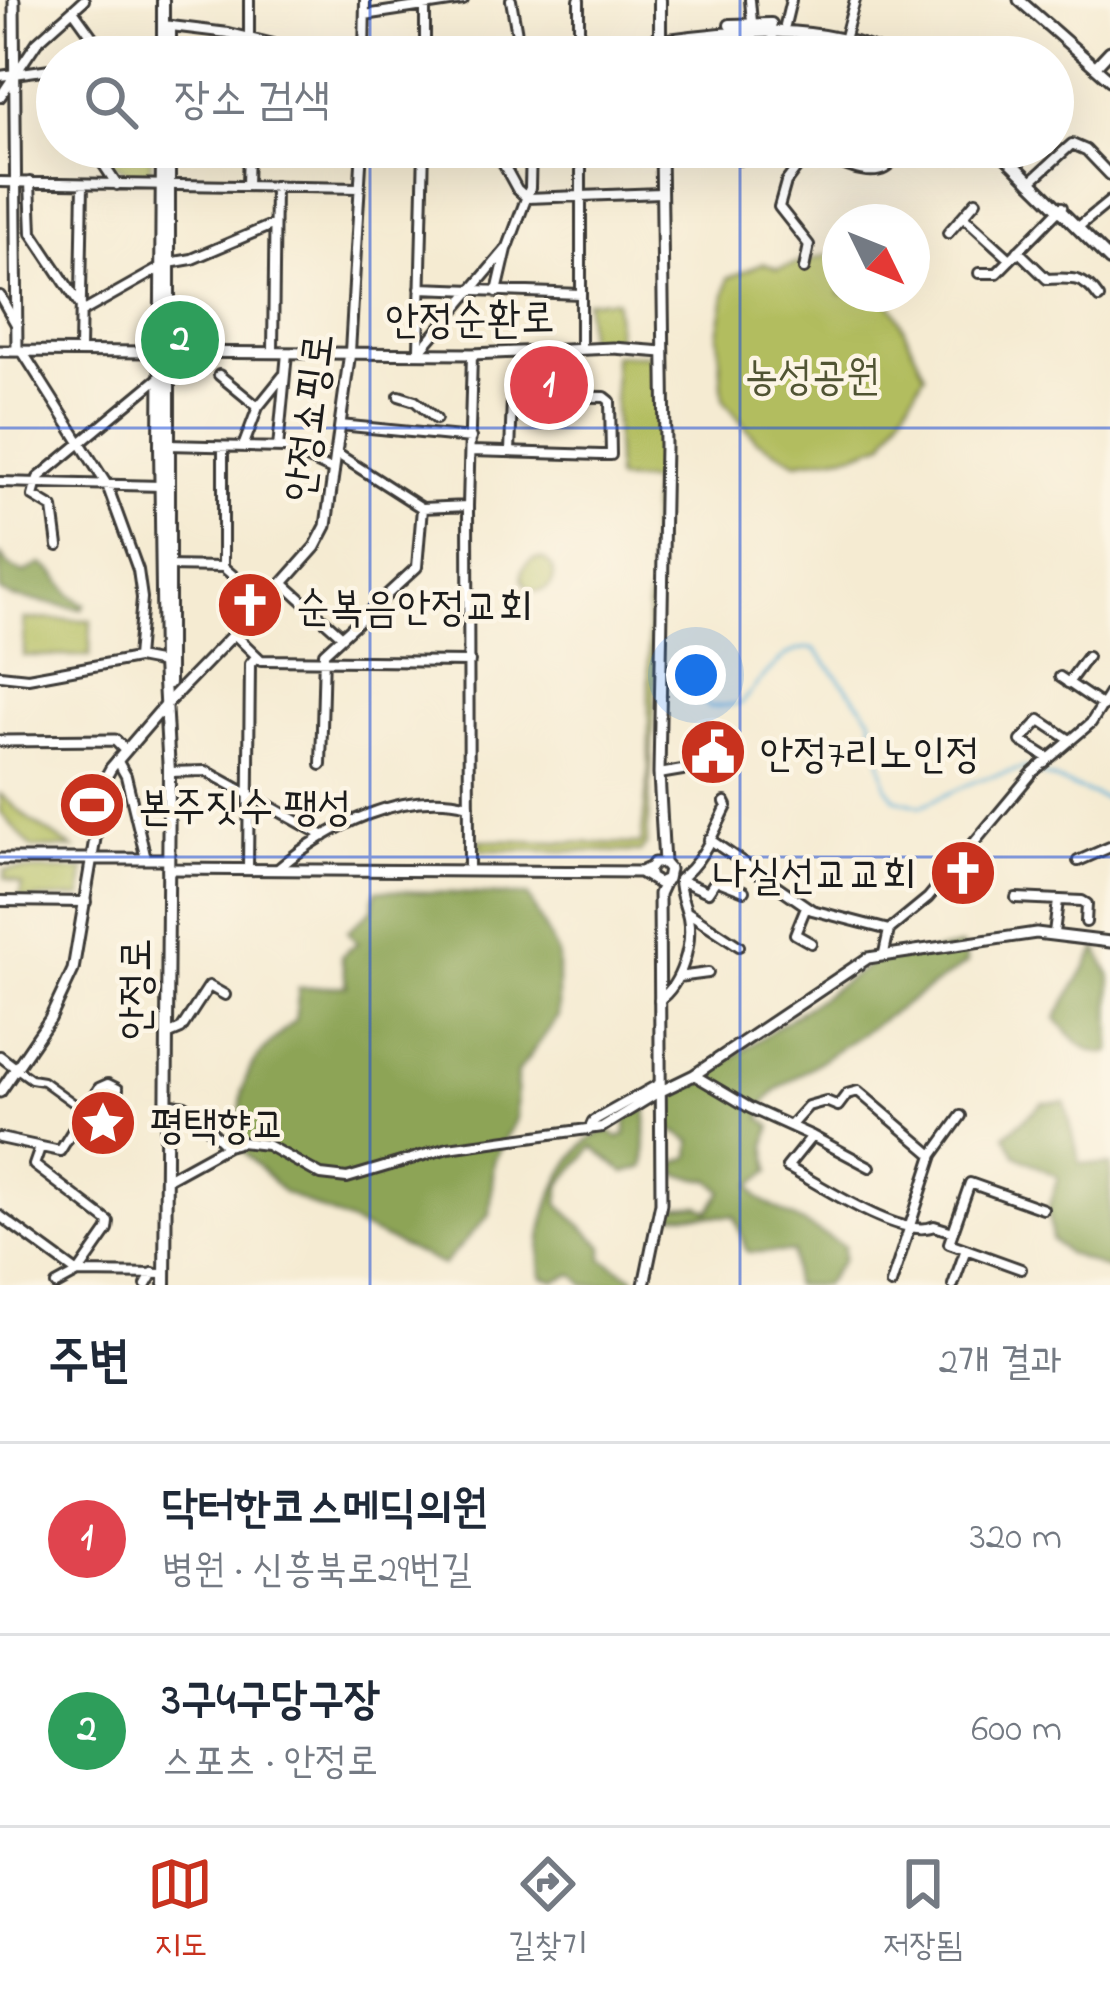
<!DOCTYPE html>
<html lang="ko">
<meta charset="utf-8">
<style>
body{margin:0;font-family:"Indie Flower","Poor Story",sans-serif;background:#f2f2f3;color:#1f2937}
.compass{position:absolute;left:822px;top:204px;width:108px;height:108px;border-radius:50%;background:#fff;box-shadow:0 12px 48px #0002;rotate:133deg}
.you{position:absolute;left:696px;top:675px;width:42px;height:42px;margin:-30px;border:9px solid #fff;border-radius:50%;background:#1a73e8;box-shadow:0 0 0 18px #1a73e833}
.badge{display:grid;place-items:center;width:78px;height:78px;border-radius:50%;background:#c8321e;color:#fff;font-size:39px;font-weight:700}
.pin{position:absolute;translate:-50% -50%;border:6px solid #fff;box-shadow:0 3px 12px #0006}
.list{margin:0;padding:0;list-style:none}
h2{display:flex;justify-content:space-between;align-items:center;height:156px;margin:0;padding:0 48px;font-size:51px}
h2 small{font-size:39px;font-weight:400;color:#747a83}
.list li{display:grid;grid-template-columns:78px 1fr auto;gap:36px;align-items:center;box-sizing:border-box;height:192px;padding:0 48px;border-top:3px solid #e0e1e3}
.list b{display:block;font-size:45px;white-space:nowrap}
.list p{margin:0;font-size:39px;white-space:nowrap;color:#747a83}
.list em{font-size:39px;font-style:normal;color:#747a83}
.icon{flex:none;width:66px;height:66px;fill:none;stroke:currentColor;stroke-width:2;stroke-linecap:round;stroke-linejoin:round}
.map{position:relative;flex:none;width:1110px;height:1285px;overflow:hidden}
.search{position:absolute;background:#fff;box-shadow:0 12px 48px #0002;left:36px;right:36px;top:36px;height:132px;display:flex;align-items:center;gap:30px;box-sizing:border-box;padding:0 42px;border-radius:66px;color:#747a83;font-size:45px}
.sheet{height:540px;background:#fff}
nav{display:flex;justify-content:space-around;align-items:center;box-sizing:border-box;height:168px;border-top:3px solid #e0e1e3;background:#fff;font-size:33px;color:#747a83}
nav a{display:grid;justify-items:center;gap:6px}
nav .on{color:#c8321e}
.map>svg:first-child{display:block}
.green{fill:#b2bd5f;stroke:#676c3e;stroke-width:3}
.forest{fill:#8da456;stroke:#546039;stroke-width:3}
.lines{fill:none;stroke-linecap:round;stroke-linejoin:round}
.stream{stroke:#5aafd6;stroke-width:3}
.pedestrian-casing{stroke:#3d3b37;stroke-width:12}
.minor-casing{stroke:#3d3b37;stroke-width:14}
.tertiary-casing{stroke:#3d3b37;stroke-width:15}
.secondary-casing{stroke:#3d3b37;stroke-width:16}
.pedestrian{stroke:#fff;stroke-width:6}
.minor{stroke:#fff;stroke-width:8}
.tertiary{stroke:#fff;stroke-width:9}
.secondary{stroke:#fff;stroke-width:10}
.grid{fill:none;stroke:#1d4ed8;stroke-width:3;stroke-opacity:0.55}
.labels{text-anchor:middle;stroke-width:9;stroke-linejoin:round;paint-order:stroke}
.street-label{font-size:42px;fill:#1c1c1c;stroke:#fcf5e5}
.park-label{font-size:42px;fill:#505433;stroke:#fcf5e5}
.poi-label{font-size:42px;fill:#1c1c1c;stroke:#fcf5e5;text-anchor:start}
</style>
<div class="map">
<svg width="1110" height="1285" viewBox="0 0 1110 1285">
<rect width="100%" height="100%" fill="#fcf5e5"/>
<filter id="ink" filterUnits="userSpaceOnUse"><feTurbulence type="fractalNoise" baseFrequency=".00833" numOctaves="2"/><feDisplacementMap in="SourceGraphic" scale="24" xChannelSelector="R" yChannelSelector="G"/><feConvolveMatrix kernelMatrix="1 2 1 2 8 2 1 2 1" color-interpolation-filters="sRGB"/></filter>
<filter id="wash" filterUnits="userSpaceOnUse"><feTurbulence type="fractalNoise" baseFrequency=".004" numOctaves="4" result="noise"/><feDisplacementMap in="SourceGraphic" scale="48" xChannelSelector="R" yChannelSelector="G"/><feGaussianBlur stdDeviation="2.7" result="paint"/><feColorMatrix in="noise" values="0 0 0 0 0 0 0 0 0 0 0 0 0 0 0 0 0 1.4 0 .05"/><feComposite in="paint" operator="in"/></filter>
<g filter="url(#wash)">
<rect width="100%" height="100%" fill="#f5ebd2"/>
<path class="green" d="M88,147H152L150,178L134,177Z
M831,254L840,259V294H881L895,310L925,374L884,443L856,453L797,462L756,440L723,399L718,334L728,278L763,263L778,269Z
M616,300L617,341L587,342L586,301Z
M614,355H651L657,359L658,481L652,577H649L652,481L616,480Z
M522 575a16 16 0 1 1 32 0a16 16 0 1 1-32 0Z
M648,594H652L656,669L647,844L640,852L481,850L478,840L641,844L649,767Z
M24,619L91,620L90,656H24Z
M0,794L30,820L73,848H32L0,812Z
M5,870H84L82,897L19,899L22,885L5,878Z"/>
<path class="forest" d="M0,555L9,566L25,573L41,564C63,573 62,595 85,604L82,609L11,597L0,591Z
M376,890L528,896L558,954V1017L517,1073L516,1119L494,1161L490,1214L443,1265L283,1192L238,1146C243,1072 239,1072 295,1020L299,988L347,986L341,956L357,943L348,931L372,909Z
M962,946L967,963L777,1090L765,1102L761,1118L771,1126L766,1144L770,1171L751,1186L758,1198L844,1246L843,1260L824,1285H793V1252H747L734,1216L668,1215L669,1207L699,1206L709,1211L722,1191L710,1180L678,1175L675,1163L690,1157L691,1141L670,1129L665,1099L691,1083L699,1085L705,1076L872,963Z
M1097,948L1110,976V1052C1090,1059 1068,1034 1056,1018Z
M1065,1102L1080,1163L1110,1165V1270L1067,1253L1052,1240L1048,1209L1058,1177L1016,1155L1005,1135L1043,1103Z
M647,1103L645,1167L625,1173L593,1147L561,1184L558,1204L603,1246V1259L635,1278L632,1285H585L573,1274L555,1281L542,1277C531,1233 562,1145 607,1130L619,1138L626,1135V1118Z"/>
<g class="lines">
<path class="stream" d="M680,681L710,707L740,704C759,684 785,642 815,649L871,717L886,786L896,799L921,806L978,780L1025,768L1110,801"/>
</g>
</g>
<g filter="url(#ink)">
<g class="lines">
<defs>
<path id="pedestrian" d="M17,1069L31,1079L43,1081L83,1110"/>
<path id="minor" d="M425,0V57
M511,0L521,57
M750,0L752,22
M73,10L107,57
M365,15L463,0
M163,25L228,33L328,57
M785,25L791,0
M771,29L777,57
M844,40L855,0
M145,57L167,54
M249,57V0
M364,57L365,0
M579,57V0
M0,76L57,68
M0,97L37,42L84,0
M92,147L117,185
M494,147L517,189L527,198L661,193
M738,147L739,160
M814,147C835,164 892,192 897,147
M0,182L360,188
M30,182L32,233L84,311L169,263L192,259L274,224
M1030,182L1072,144L1086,150L1110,175
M247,186L248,147
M964,217L1010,259
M1077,228L1110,201
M948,233L976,201
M1018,251L1047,279C1072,278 1084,276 1099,298
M804,269L809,245L779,207L786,182L812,147
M979,273H997L1062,207
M420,288L581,294
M497,292L507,249
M0,296L17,326
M581,348V147
M419,349L424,147
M80,350L83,184
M22,351L107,485L138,570L142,598L137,658L163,663
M273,351L275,186
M350,352L362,147
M419,352L508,247L530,188L531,147
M219,375L258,407
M399,396L415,401L436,419
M340,425L471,438
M167,445L285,448L334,471
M223,447V567L264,602
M243,447L258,407L283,376
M278,448L287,353
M471,451L601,455H611L610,401L605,397L516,396L512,400L510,452
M336,453L422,508
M0,482L162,486
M422,508L468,506
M58,546L53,508L33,496L38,478L161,376
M165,566L223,567
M283,583L342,636
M234,634L261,660L470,662
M0,675L28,678L137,658
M1060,677L1103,706
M1068,683L1087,657
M1048,758L1021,741L1040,720L1070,740
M117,760L126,776L146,859
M321,765L324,653L417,567L422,508
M169,772L206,771L324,836
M659,774L729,762
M81,799L102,798
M709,839L812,910L889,930
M1078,861L1110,847
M279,868C328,826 404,788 469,805
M469,868L468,506L472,354
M248,869L250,664L257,656
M680,880L708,892L716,880L744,891
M1016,898L1082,901L1087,904L1086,922
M0,901L86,902
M806,907L795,934L811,943
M689,913L739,946
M889,930L928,898L1033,772L1091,723L1110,693
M1054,933L1058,901
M884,953L889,930
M678,977L708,973
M659,1000C681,985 693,944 688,918C685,904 679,894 679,879C701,865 715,830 727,806L725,802
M167,1035L181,1029L209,986L225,995
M0,1056L17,1069
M694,1075L750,1108L812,1136L787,1167C818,1183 902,1241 934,1226L953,1232
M166,1103L185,1106L227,1146L241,1142L267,1145L321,1175L347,1178L448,1148L602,1127L659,1092
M790,1126L808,1106L826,1101L838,1106L847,1094L858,1091L933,1155L891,1284
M589,1130L593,1121L659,1084
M812,1136L870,1167
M0,1138L60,1151L99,1088L108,1084L118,1089
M40,1148L34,1165L109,1222L108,1230L78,1273L56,1285
M933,1155L961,1116
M167,1179L227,1146
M0,1216L78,1273L165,1274
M1021,1269L949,1243L970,1183L1043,1209
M146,1285L153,1273
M953,1285L966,1249"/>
<path id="tertiary" d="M14,0L17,350
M1019,0L1110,80
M655,43L660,41V57
M604,57L644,47L661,35
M1095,67L1110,51
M661,147L665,445L659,774L664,863
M0,351L472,354L613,348L663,352
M0,741L115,740L124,749
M0,859H168
M168,869L640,872L649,868
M640,872L658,883L667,879L669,869L664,863H654L648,871L650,878
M0,1092L50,1019L73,970L105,779L111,768L166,704L283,583L315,547L326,526L350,352
M659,1092L694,1075L868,958L1036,933L1110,942
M644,1285L661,1203L659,894L665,881"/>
<path id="secondary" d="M660,0V41C738,30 819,22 892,57
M730,25L771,24
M163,57V0
M170,57V30
M162,147L160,446L163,663L169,772L165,1285
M996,147L1110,260
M169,683V150"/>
</defs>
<use href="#pedestrian" class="pedestrian-casing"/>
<use href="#minor" class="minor-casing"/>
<use href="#tertiary" class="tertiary-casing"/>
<use href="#secondary" class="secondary-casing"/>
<use href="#pedestrian" class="pedestrian"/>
<use href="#minor" class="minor"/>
<use href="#tertiary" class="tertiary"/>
<use href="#secondary" class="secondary"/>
</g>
</g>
<path class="grid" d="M370,0V57M740,0V57M370,147V1285M740,147V1285M0,428H1110M0,857H1110"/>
<defs>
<symbol id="church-disc" viewBox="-11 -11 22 22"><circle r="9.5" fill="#c8321e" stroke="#fcf5e5"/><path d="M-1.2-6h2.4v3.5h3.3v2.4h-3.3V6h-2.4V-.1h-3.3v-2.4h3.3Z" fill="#fff"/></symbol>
<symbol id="civic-disc" viewBox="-11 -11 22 22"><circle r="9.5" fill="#c8321e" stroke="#fcf5e5"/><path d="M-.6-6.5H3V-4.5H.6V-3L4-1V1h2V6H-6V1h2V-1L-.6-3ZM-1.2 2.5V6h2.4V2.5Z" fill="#fff"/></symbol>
<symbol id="stadium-disc" viewBox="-11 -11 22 22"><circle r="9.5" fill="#c8321e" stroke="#fcf5e5"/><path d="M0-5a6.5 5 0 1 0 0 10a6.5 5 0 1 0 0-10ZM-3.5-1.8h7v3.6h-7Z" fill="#fff"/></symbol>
<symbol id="sight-disc" viewBox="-11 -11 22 22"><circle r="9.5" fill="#c8321e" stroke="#fcf5e5"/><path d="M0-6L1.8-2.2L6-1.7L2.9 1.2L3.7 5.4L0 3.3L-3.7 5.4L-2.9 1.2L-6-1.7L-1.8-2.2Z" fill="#fff"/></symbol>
</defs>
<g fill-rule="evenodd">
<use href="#church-disc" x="212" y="567" width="76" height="76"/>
<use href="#civic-disc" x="675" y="714" width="76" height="76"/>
<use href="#stadium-disc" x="54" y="767" width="76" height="76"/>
<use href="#church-disc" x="925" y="835" width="76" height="76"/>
<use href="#sight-disc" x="65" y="1085" width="76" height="76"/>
</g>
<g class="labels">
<g class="street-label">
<text transform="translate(470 317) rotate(-1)" y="15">안정순환로</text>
<text transform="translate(307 417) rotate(-83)" y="15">안정쇼핑로</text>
<text transform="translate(134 989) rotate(-90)" y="15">안정로</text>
</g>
<g class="park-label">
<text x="812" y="389">농성공원</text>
</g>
<g class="poi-label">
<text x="296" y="620">순복음안정교회</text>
<text x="760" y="767">안정7리노인정</text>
<text x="138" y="820">본주짓수 팽성</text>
<text x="916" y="888" text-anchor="end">나실선교교회</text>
<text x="150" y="1138">평택향교</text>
</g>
</g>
</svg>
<svg class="compass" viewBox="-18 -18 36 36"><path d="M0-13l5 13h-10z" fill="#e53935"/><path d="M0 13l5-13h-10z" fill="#747a83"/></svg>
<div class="you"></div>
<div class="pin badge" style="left:549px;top:385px;background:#e0444e">1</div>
<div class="pin badge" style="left:180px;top:340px;background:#2e9e5b">2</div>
<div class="search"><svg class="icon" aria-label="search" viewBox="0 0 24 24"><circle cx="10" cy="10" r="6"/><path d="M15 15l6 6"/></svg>장소 검색</div>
</div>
<section class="sheet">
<h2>주변<small>2개 결과</small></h2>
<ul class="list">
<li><span class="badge" style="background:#e0444e">1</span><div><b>닥터한코스메딕의원</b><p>병원 · 신흥북로29번길</p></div><em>320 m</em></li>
<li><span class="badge" style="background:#2e9e5b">2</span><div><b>3구4구당구장</b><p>스포츠 · 안정로</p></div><em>600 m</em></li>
</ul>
</section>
<nav>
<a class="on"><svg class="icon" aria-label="map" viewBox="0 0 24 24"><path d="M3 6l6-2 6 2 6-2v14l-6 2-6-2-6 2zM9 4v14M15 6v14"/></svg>지도</a>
<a><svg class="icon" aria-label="directions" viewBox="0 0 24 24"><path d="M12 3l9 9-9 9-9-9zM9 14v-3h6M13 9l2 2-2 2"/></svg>길찾기</a>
<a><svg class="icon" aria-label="saved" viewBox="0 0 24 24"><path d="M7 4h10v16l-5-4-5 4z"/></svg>저장됨</a>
</nav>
